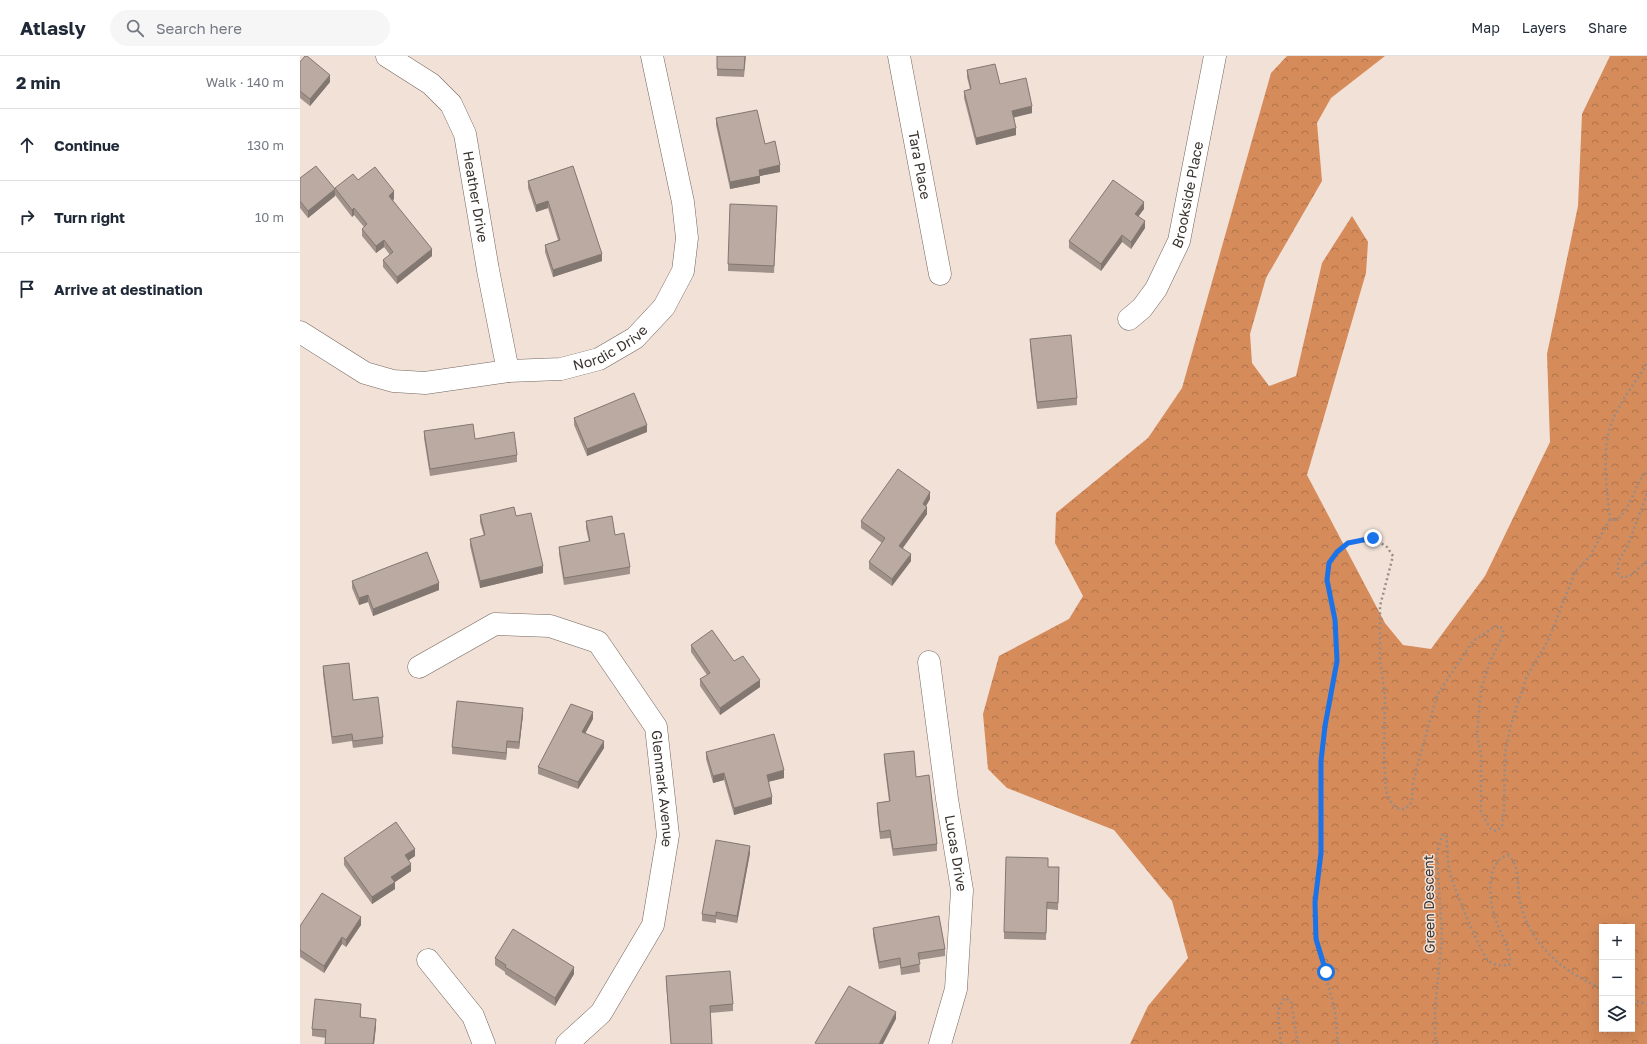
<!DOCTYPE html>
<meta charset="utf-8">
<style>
body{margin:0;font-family:"Golos Text",sans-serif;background:#f6f6f7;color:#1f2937}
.controls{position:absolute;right:12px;bottom:12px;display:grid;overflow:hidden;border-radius:0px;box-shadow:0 4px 16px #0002}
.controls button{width:36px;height:36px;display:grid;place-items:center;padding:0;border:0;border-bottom:1px solid #e0e1e3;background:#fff;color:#1f2937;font:20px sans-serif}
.stop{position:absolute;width:12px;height:12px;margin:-9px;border:3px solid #1a73e8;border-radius:50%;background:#fff}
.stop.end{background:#1a73e8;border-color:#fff;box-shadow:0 1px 4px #0008}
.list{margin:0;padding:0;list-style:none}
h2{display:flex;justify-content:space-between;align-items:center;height:52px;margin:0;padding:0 16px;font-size:17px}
h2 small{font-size:13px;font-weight:400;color:#747a83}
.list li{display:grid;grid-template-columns:26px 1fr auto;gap:12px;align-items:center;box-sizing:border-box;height:72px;padding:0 16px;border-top:1px solid #e0e1e3}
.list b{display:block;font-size:15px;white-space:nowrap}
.list em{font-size:13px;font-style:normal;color:#747a83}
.icon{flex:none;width:22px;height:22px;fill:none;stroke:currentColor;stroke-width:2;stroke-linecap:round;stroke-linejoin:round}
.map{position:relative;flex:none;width:1347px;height:988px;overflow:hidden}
header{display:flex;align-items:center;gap:24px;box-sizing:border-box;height:56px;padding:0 20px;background:#fff;border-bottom:1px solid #e0e1e3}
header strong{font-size:19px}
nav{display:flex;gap:22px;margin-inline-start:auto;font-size:14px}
.search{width:280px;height:36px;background:#f6f6f7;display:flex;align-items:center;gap:10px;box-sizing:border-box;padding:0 14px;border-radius:22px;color:#747a83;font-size:15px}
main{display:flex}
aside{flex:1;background:#fff}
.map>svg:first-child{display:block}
.forest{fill:url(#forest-crowns);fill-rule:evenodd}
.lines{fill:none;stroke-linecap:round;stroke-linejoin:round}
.minor-casing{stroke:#74665e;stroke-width:23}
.path{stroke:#988d86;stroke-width:2.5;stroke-dasharray:2 3;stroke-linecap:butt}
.minor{stroke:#fff;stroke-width:22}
.wall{fill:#a0928a}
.shaded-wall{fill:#827771}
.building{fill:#baaaa1;stroke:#827771}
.route{stroke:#1a73e8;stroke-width:5}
.labels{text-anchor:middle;stroke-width:3;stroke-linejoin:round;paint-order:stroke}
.street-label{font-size:14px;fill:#39332f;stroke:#f1e1d7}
</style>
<header>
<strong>Atlasly</strong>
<div class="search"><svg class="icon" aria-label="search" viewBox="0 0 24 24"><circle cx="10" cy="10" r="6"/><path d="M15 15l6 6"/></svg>Search here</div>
<nav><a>Map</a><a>Layers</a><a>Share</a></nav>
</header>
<main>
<aside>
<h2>2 min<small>Walk · 140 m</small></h2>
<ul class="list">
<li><svg class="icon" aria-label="ahead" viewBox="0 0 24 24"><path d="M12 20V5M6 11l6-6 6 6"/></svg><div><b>Continue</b></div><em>130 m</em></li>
<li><svg class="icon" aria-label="right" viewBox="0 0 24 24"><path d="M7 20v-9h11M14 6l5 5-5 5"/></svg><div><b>Turn right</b></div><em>10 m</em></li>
<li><svg class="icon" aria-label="arrive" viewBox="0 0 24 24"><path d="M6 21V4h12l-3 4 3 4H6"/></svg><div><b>Arrive at destination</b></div></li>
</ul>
</aside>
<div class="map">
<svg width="1347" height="988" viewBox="0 0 1347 988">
<defs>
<pattern id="forest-crowns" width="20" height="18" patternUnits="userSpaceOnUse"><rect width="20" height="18" fill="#d68b5a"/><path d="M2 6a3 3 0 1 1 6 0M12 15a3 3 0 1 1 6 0" fill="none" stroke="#af724b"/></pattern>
</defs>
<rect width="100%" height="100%" fill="#f1e1d7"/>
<path class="forest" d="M987,0H1085L1031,42L1017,67L1022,125L966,222L950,278L952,307L969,330L996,320L1022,207L1052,160L1068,186L1066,217L1007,419L1085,567L1103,589L1131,593L1185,520L1250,386L1247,298L1278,150L1282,58L1310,0H1347V988H830L848,950L888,902L872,845L814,774L707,732L688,713L683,658L699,600L769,563L783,540L755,487L756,457L848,382L882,332L971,17ZM1302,871H1332V973H1302Z"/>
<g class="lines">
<defs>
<g id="minor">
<path id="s1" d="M87,0L131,28L151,48L165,78L188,214L208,315"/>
<path id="s2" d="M599,0L640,218"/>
<path id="s3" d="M829,263L842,252L856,233L879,185L915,0"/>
<path id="s4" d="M0,276L65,317L93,325L125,327L208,315L261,313L299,303L335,282L364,251L383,215L387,182L383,146L352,0"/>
<path id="s5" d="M629,606L647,743L662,834L656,933L640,988"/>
<path id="s6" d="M119,611L195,568L250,570L298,586L356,671L368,779L353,869L301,957L267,988"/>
<path d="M128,904L173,960L184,988"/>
</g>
</defs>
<use href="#minor" class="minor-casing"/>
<path class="path" d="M1347,308C1334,328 1315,352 1309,375C1302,404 1307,434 1310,463L1316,464C1333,451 1333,430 1347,415
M1347,438L1328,489L1318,506V518L1323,522L1331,519L1347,505
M1332,944L1347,948
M981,988L978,956L982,945L986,942L991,946L998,988
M1038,988L1035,955L1016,883L1015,846L1021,797V705L1025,670L1037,605L1035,564L1027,524L1029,507L1037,496L1048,487L1073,482L1087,491L1093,500L1080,550V604L1085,640L1084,704L1086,735L1092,748L1099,753H1105L1112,746L1113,726L1137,639L1173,585L1196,570L1203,572V579L1189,608L1181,633L1177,679L1181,698V756L1190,772L1196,775L1202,771L1204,755L1205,697L1210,672L1226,622L1249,583L1275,516L1290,500L1310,463
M1137,988L1135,978V955L1142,881L1137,798L1142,779H1146C1148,792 1147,808 1151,821C1156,835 1180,897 1189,905C1194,910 1202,910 1209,909L1210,903C1208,889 1200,876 1195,862C1189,844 1185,806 1208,799C1220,810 1217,825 1219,839C1225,884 1261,916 1302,932"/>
<use href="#minor" class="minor"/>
</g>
<path class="wall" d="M446,0L444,21L417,20V13Z
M0,6L30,26L10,50L0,42Z
M667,14L700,28L732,57L714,61L716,79L676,89L664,42V35L670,33L667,21Z
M416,62L465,88L480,116L460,120V127L430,133L416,69Z
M273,110L302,205L253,221L245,196V189L258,184L248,152L236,156L228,132V125Z
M0,122L35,140L8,162L0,152Z
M58,124L94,143L93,144L132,200L97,228L83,211V204L90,199L84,191L76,197L62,180V173L64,171L54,159L52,161L35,139V132Z
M844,153L838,160L845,172L831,193L822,186L801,215L769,192V185Z
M477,157L474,217L428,215V208Z
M730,283L777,342V349L737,353L730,290Z
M274,362L347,376L287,400L274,369Z
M124,375L217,399V406L130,420L124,382Z
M630,443L626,450L627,458L603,492L611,505L592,530L569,513V506L582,487L561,472V465Z
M180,459L216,460L243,517L180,532L170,490V483L184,480L180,466Z
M286,465L315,479L330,511V518L264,529L259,498V491L289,486L286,472Z
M52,525L139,534L73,560L68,546L59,549L52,532Z
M391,589L434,605L460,631L420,659L400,630V623L407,619L391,596Z
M23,610L53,644L83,681V688L53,692L52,685L32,688L23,618Z
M223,659L219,693L207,692L206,704L152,698V691Z
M293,663L285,678L304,692L278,733L238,718V711Z
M406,696L484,722L468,726L472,748L434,759L424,724L413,727L406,703Z
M584,698L616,721L637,788V795L593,800L590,782L580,783L577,754V747L589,745L584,705Z
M450,797L437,867L416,863V867L402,865V858Z
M115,800L108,804L111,815L95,826V833L72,848L44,809V802Z
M748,811L759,818L758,854L747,853L746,884L704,883V876Z
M61,869L46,891L42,888L24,917L0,901V870Z
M573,872L645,893V900L619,904L620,916L601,919L600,909L579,913L573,879Z
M195,902L274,918L255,950L205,918V916L195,909Z
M366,920L433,948V955L410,957L412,988H371L366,927Z
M61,955V961L76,970L74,988H25L26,982L12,980V973Z"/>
<path class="shaded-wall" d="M30,19V26L10,50V43Z
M732,50V57L712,62V55Z
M716,72V79L676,89V82Z
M480,109V116L460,120V127L430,133V126L459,114Z
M35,133V140L8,162V155Z
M94,135V143L89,147V140Z
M248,145V152L236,156V149Z
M844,146V153L835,165V158Z
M54,152V159L52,161V154Z
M845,165V172L831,193V186Z
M822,179V186L801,215V208Z
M84,184V191L76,197V190Z
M132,193V200L97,228V221Z
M302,198V205L253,221V214Z
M347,369V376L287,400V393Z
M630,436V443L623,455V448Z
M627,451V458L599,497V490Z
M611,498V505L592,530V523Z
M243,510V517L180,532V525Z
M139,527V534L73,560V553Z
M68,539V546L59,549V542Z
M460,624V631L420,659V652Z
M223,652V659L219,693V686Z
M293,656V663L282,683V676Z
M207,685V692L206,704V697Z
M304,685V692L278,733V726Z
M484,714V722L467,726V719Z
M424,717V724L413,727V720Z
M472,741V748L434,759V752Z
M450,790V797L437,867V860Z
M115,793V800L105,807V799Z
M111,808V815L95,826V833L72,848V841L91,821Z
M61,861V869L46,891V884Z
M42,881V888L24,917V910Z
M274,911V918L255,950V942Z
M596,956V963L583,988H579Z
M76,963V970L74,988H73Z"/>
<path class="building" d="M5,0H7L30,19L10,43L0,35V6Z
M417,0H445L444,14L417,13Z
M695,8L700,28L726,22L732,50L712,55L716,72L676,82L664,35L671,33L667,14Z
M457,54L465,88L475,85L480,109L459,114L460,120L430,126L416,62Z
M16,110L35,133L8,155L0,145V122Z
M273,110L302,198L253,214L245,189L260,184L248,145L236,149L228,125Z
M75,111L94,135L89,140L132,193L97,221L83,204L93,196L84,184L76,190L62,173L67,168L54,152L52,154L35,132L53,118L58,124Z
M813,124L844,146L835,158L845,165L831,186L822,179L801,208L769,185Z
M430,148L477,150L474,210L428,208Z
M771,279L777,342L737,346L730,283Z
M334,337L347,369L287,393L274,362Z
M173,368L175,383L214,376L217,399L130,413L124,375Z
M598,413L630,436L623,448L627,451L599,490L611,498L592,523L569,506L585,482L561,465Z
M214,451L216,460L231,457L243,510L180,525L170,483L185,479L180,459Z
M312,460L315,479L324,477L330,511L264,522L259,491L290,485L286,465Z
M127,496L139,527L73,553L68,539L59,542L52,525Z
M412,574L434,605L443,600L460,624L420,652L400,623L410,617L391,589Z
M49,607L53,644L78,641L83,681L53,685L52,678L32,681L23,610Z
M157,645L223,652L219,686L207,685L206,697L152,691Z
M271,648L293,656L282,676L304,685L278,726L238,711Z
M474,678L484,714L467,719L472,741L434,752L424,717L413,720L406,696Z
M614,695L616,721L629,719L637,788L593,793L590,774L580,776L577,747L590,745L584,698Z
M96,766L115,793L105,799L111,808L91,821L95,826L72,841L44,802Z
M416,784L450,790L437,860L416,856V860L402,858Z
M706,801L748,802V811H759L758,847L747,846L746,877L704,876Z
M22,837L61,861L46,884L42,881L24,910L0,894V870Z
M639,860L645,893L618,897L620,908L601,912L600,902L579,906L573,872Z
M213,873L274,911L255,942L205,911L206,909L195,902Z
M430,915L433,948L410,950L412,988H371L366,920Z
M549,930L596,956L579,988H517L515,987Z
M15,943L61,948L60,961L76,963L73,988H25L26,974L12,973Z"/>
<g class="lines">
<path class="route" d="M1026,916L1016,883L1015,846L1021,797V705L1025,670L1037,605L1035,564L1027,524L1029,507L1037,496L1048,487L1073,482"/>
</g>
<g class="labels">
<g class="street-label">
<text dy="5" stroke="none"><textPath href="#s2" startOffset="111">Tara Place</textPath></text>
<text dy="5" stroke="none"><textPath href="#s3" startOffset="141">Brookside Place</textPath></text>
<text dy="5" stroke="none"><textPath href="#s1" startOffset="177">Heather Drive</textPath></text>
<text dy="5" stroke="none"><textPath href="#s4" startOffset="329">Nordic Drive</textPath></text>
<text dy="5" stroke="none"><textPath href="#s6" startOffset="358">Glenmark Avenue</textPath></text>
<text dy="5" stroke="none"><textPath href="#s5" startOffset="193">Lucas Drive</textPath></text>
<text transform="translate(1129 848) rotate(-91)" y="5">Green Descent</text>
</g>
</g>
</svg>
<div class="controls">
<button>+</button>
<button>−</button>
<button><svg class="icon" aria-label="layers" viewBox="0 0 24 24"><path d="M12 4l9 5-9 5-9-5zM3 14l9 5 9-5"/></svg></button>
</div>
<div class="stop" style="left:1026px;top:916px"></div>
<div class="stop end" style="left:1073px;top:482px"></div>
</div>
</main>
